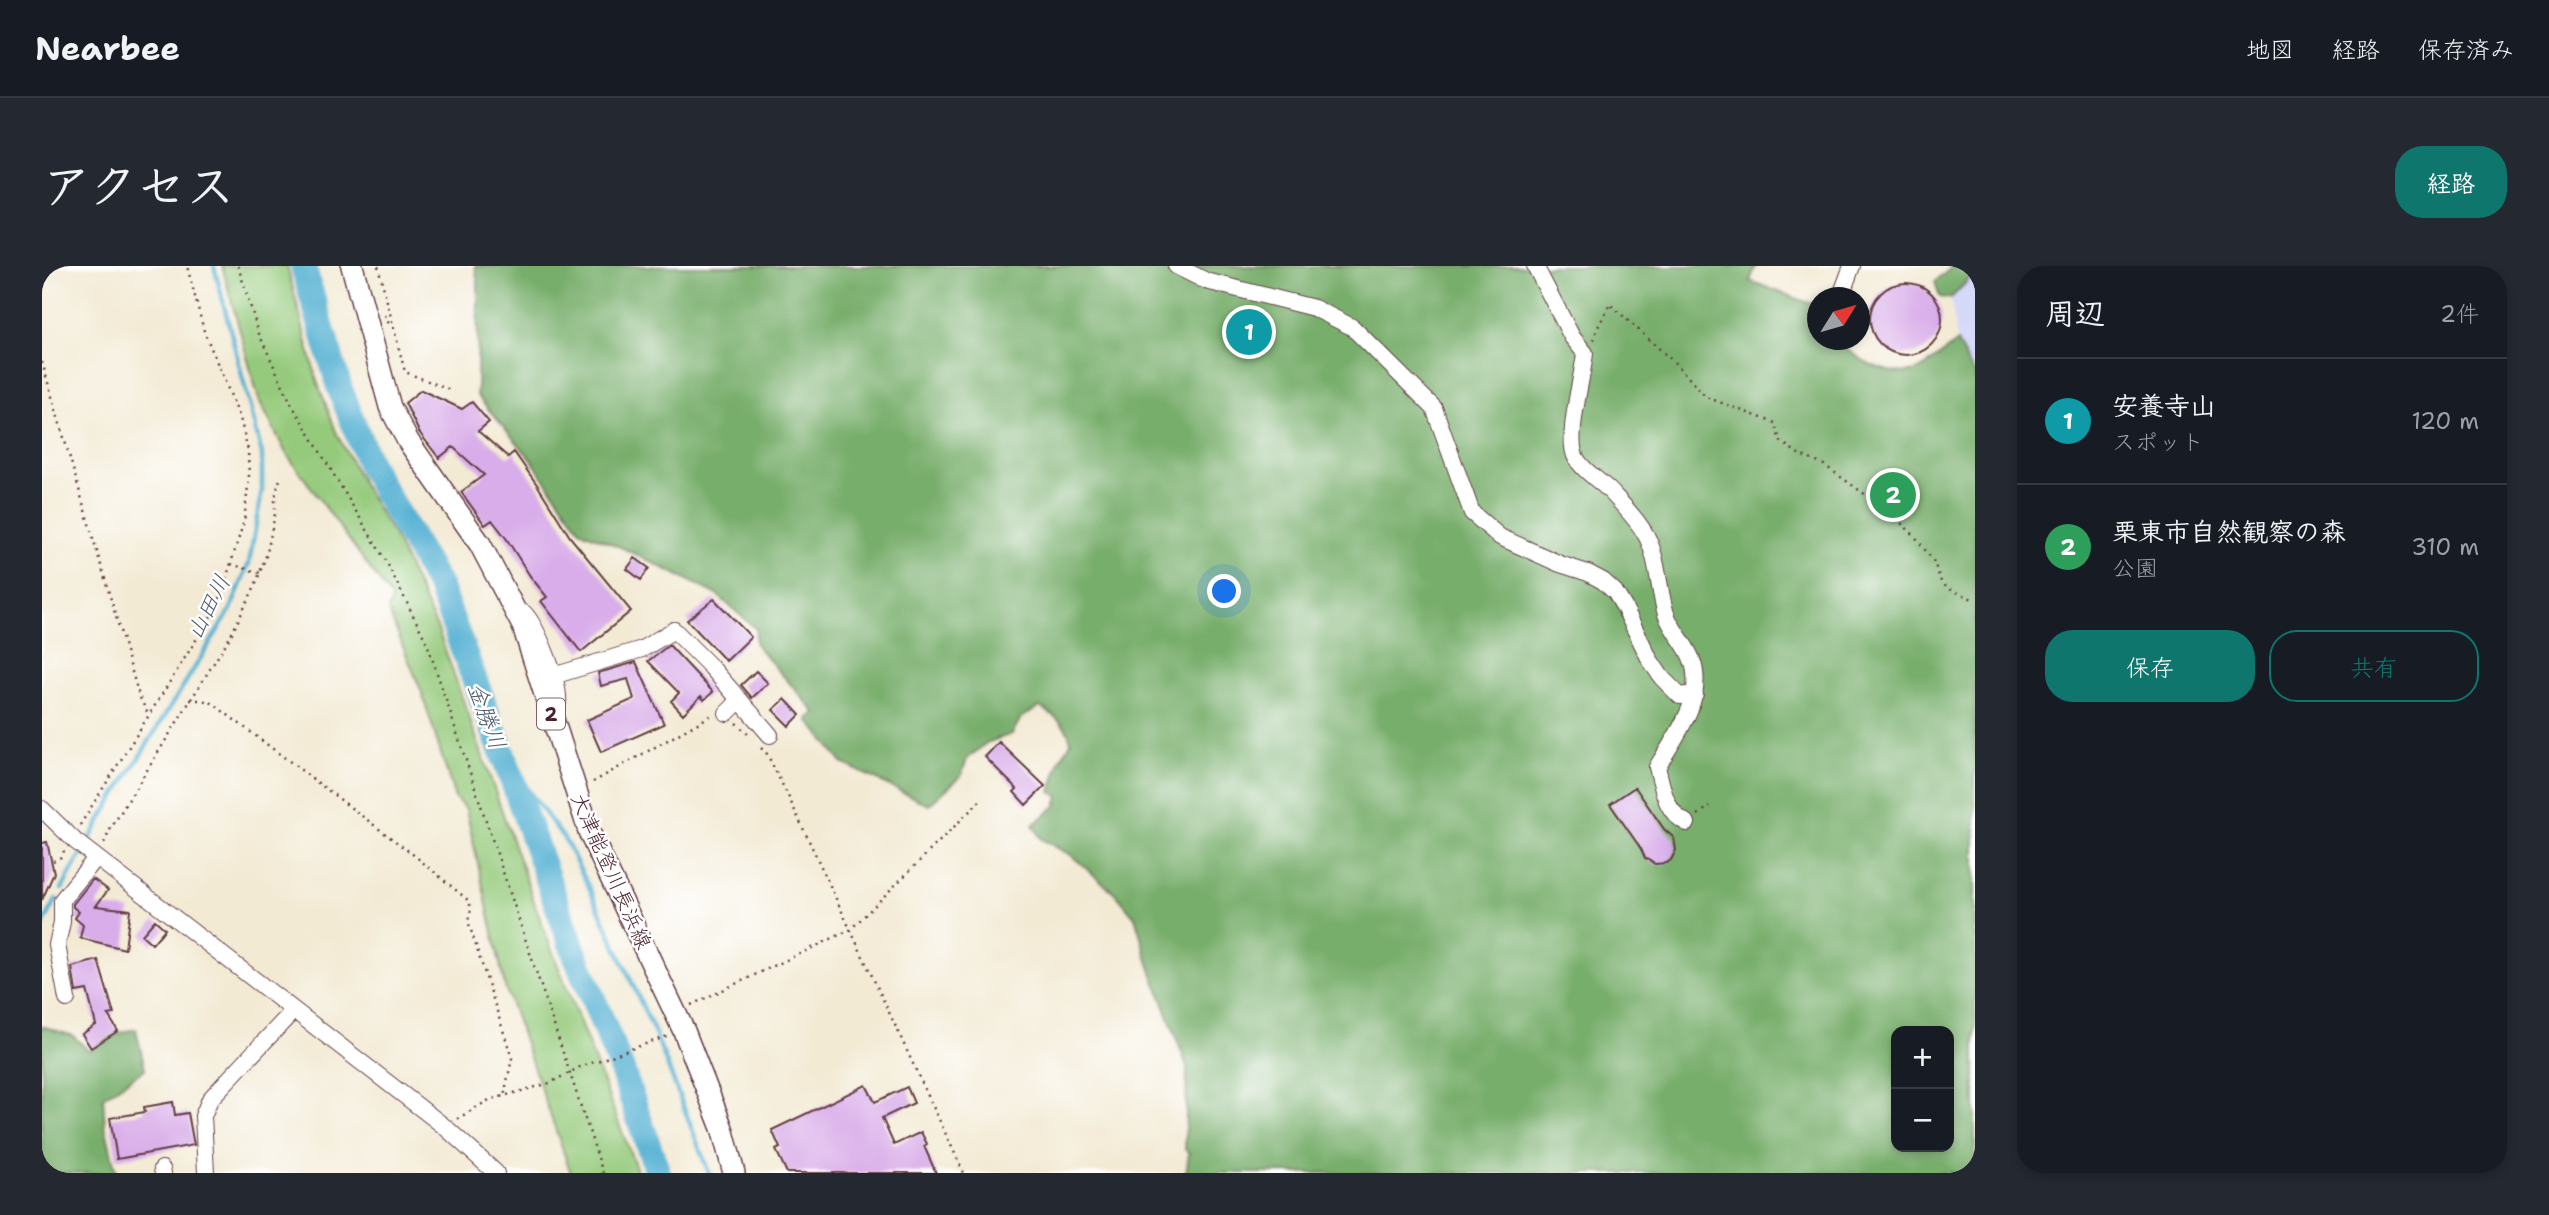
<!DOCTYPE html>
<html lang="ja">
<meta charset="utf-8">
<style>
body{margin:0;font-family:"Shantell Sans","Klee One",sans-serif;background:#242831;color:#f1f3f6}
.controls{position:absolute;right:21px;bottom:21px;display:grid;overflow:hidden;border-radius:14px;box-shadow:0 4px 10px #0003}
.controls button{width:63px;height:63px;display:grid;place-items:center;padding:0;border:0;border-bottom:2px solid #363941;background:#171b24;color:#f1f3f6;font:35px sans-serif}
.compass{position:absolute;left:1765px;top:21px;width:63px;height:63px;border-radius:50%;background:#171b24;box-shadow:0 4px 10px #0003;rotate:53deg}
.you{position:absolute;left:1183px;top:326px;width:24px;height:24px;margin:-18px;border:5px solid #fff;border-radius:50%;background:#1a73e8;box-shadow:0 0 0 10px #1a73e833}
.badge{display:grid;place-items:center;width:46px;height:46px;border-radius:50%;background:#0f766e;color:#fff;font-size:23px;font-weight:700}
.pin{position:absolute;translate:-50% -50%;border:4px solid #fff;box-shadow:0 2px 7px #0006}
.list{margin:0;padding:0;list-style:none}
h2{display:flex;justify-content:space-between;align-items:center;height:91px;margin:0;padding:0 28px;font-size:30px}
h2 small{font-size:23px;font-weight:400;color:#9ea1a6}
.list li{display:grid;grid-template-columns:46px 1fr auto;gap:21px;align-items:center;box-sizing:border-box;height:126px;padding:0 28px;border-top:2px solid #363941}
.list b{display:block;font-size:26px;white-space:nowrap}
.list p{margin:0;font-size:23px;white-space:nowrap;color:#9ea1a6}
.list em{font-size:23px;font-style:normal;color:#9ea1a6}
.actions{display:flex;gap:14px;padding:21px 28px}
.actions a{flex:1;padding:16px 0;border:2px solid #0f766e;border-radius:28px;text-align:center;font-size:24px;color:#0f766e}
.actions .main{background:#0f766e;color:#fff}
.map{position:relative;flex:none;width:1933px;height:907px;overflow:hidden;border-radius:28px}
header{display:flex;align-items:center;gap:42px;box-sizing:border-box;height:98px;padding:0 35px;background:#171b24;border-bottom:2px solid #363941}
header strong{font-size:33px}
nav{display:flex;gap:38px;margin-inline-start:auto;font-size:24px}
.intro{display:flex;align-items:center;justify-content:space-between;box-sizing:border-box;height:168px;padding:0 42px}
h1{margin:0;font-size:49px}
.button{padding:18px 32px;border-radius:28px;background:#0f766e;color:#fff;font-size:24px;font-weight:700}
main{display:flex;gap:42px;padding:0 42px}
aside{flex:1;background:#171b24;border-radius:28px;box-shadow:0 4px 10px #0003}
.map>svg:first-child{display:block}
.built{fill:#d4d8f9}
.green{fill:#95ca7c;stroke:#707454;stroke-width:2}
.forest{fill:#78ae6c;stroke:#61664c;stroke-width:2;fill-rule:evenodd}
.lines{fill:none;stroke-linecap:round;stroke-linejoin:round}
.stream{stroke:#55b1d3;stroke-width:4.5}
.river{stroke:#55b1d3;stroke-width:26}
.building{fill:#d9ade9}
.minor-casing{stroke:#633d44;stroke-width:18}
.major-casing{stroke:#633d44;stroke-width:24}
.path{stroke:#633d44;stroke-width:2.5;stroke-dasharray:2 5;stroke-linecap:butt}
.minor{stroke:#fff;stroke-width:16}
.major{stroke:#fff;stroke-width:21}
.labels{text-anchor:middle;stroke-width:5;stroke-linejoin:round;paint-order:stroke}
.shield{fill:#fff;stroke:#80626b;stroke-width:2}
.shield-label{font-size:19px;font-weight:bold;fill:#4a1f2b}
.street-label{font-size:21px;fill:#4a1f2b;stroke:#fff}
.water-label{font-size:23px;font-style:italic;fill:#4e596e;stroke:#fff}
</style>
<header>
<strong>Nearbee</strong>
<nav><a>地図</a><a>経路</a><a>保存済み</a></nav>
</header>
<div class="intro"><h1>アクセス</h1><a class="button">経路</a></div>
<main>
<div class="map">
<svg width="1933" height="907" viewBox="0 0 1933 907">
<rect width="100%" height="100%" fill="#fff"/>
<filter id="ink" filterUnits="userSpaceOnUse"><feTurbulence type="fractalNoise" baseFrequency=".0143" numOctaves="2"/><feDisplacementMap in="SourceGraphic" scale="14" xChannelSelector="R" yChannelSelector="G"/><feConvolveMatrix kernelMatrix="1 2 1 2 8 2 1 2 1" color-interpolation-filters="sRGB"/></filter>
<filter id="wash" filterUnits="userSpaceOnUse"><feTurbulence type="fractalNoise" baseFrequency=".00686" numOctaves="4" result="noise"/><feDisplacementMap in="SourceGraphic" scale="28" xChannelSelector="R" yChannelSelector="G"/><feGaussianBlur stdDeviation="1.57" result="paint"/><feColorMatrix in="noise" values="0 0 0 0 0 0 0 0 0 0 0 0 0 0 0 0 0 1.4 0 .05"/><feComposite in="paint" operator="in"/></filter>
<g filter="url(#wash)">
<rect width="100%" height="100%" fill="#f3ead4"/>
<path class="built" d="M1933,7V107L1926,98L1915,76L1909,32Z"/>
<path class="green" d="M180,0H245L275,115L295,168L321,219L352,270L396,364L501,661L596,907H529L463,721L424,543L413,532L379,424L346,344L350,333L244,187L217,134Z"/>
<path class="forest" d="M433,0H1714L1708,15L1775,40L1776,74H1794C1814,93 1845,112 1874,105C1885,102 1905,83 1915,76L1926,98L1933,107V907H1144L1147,887L1143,883L1145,801L1107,698L1093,651L1074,628L1029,589L999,573L991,559L1014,540L1017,530L1009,526L1018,494L1029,476C1025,457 1014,451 998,441L979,452L970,468L944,477L925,493L919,510L887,539L800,497L766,454L774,447L713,378L714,363L674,328L583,283L539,265L489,193L435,130L436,17ZM1854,765H1907V881H1854Z
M1911,0H1933V7L1909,32L1898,31L1893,16Z
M0,760L31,770L47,785L77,767L94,763L103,803L61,831L63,859L74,907H0Z"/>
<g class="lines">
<path class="stream" d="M463,493L523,574L546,619L614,770L667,907
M20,623L62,548L189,343L207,297L220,224V188L172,0
M0,661L14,634"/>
<path class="river" d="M261,0L298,123L328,200L398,322L470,513L532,686L580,804L616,907"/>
</g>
<g id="blocks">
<path class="building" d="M1828 53a36 36 0 1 1 72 0a36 36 0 1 1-72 0Z
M379,124L420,143L430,136L447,156L436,165L466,191L472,186L496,220L528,271L589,345L539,386L499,335L505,331L488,310L464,272L450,254L443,259L419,226L442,209L411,181L397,192L377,166L363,137Z
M593,292L607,302L599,314L585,303Z
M672,333L709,371L684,395L645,354Z
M627,379L671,426L662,434L659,430L641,448L629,435L637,427L606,395Z
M594,396L622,458L559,486L545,454L592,433L586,413L559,420L556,407Z
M714,405L726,417L710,432L699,419Z
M743,433L758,449L747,460L731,444Z
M957,476L1003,520L984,539L972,526L975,523L943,491Z
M1593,521L1622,563L1632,572L1634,584L1629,594L1624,597L1613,598L1603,592L1599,583L1568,538Z
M5,576L12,607L0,634V577Z
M51,613L66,624L54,640L88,644L83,683L38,672L41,659L33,652L37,646L31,641V638Z
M113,654L123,663L110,678L100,669Z
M56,694L72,748L66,749L76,765L49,782L40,768L54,759L45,724L34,726L30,701Z
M824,819L833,836L865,821L872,837L840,852L852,879L879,866L885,878L882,880L894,907H745L734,884L738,882L730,864Z
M131,836L133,849L146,847L152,879L75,893L68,852L103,846L102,841Z"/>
</g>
</g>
<g filter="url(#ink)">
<use href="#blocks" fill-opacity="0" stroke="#633d44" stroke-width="2"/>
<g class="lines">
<defs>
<path id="minor" d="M1134,0L1164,15L1272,42L1310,61L1392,142L1430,247L1458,271L1518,298L1546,307L1561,315L1573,326L1582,341L1608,394L1620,412L1638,430L1653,428
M1493,0L1530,71L1543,87C1541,111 1523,172 1534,192C1541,205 1557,214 1568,225C1579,237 1594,252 1602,266C1616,287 1616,323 1624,348C1630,365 1644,377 1650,394C1664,431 1634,470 1615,501C1621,522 1623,547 1645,557
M1798,32L1810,0
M482,347C495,360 518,417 516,436C516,440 511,447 510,451
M511,410L600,383L632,364L669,401L728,469
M685,447L698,434
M0,543L33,575L403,861L454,907
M25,733L15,679L20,656V634L54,592
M120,903L121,907
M164,907L161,850L168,833L251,745"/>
<path id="major" d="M310,0L348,141L366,175L438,278L481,360L548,568L642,765L680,862L692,907"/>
</defs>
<use href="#minor" class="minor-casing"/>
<use href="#major" class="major-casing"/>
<path class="path" d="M196,0L217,68L250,139L345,297L385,377L561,907
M336,0L363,106L411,125
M343,49L346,56L351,60
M1552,74L1555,63L1568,38L1635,99L1664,131L1733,157L1738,175L1758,189L1782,199L1845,244L1872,269L1892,296L1898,314L1905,322L1933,334
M0,96L97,430L107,450
M189,298L218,307
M148,434H160L170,437L373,590L427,635L429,643L426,655L470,792L462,830
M694,457L707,469
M719,482L725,488L747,532L922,907
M551,516L670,449
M1656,549L1668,540
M38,559L176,339L202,255L207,211L206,184L198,152L162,65L145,0
M62,577L69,562L188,371L213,320L225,287L233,248V231L238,213
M11,595L19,591L22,585
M649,739L808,664L941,532
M415,853L447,834L508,817L538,801L626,770"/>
<use href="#minor" class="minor"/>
<use href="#major" class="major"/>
</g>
</g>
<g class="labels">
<rect class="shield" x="495" y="432.5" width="28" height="31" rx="5"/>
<g class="shield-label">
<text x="509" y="455">2</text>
</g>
<g class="street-label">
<text transform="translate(569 605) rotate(66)" y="7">大津能登川長浜線</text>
</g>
<g class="water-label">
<text transform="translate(166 341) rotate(-63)" y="8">山田川</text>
<text transform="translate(445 450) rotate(70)" y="8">金勝川</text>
</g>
</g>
</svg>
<div class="controls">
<button>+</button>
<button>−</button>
</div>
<svg class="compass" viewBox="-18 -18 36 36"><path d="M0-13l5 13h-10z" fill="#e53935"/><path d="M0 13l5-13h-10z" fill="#9ea1a6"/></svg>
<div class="you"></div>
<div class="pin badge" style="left:1207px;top:66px;background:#0f9aa8">1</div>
<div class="pin badge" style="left:1851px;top:229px;background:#2e9e5b">2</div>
</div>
<aside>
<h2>周辺<small>2件</small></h2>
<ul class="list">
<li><span class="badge" style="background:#0f9aa8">1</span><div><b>安養寺山</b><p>スポット</p></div><em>120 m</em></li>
<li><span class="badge" style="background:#2e9e5b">2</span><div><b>栗東市自然観察の森</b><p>公園</p></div><em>310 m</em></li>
</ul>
<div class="actions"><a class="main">保存</a><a>共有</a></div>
</aside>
</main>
